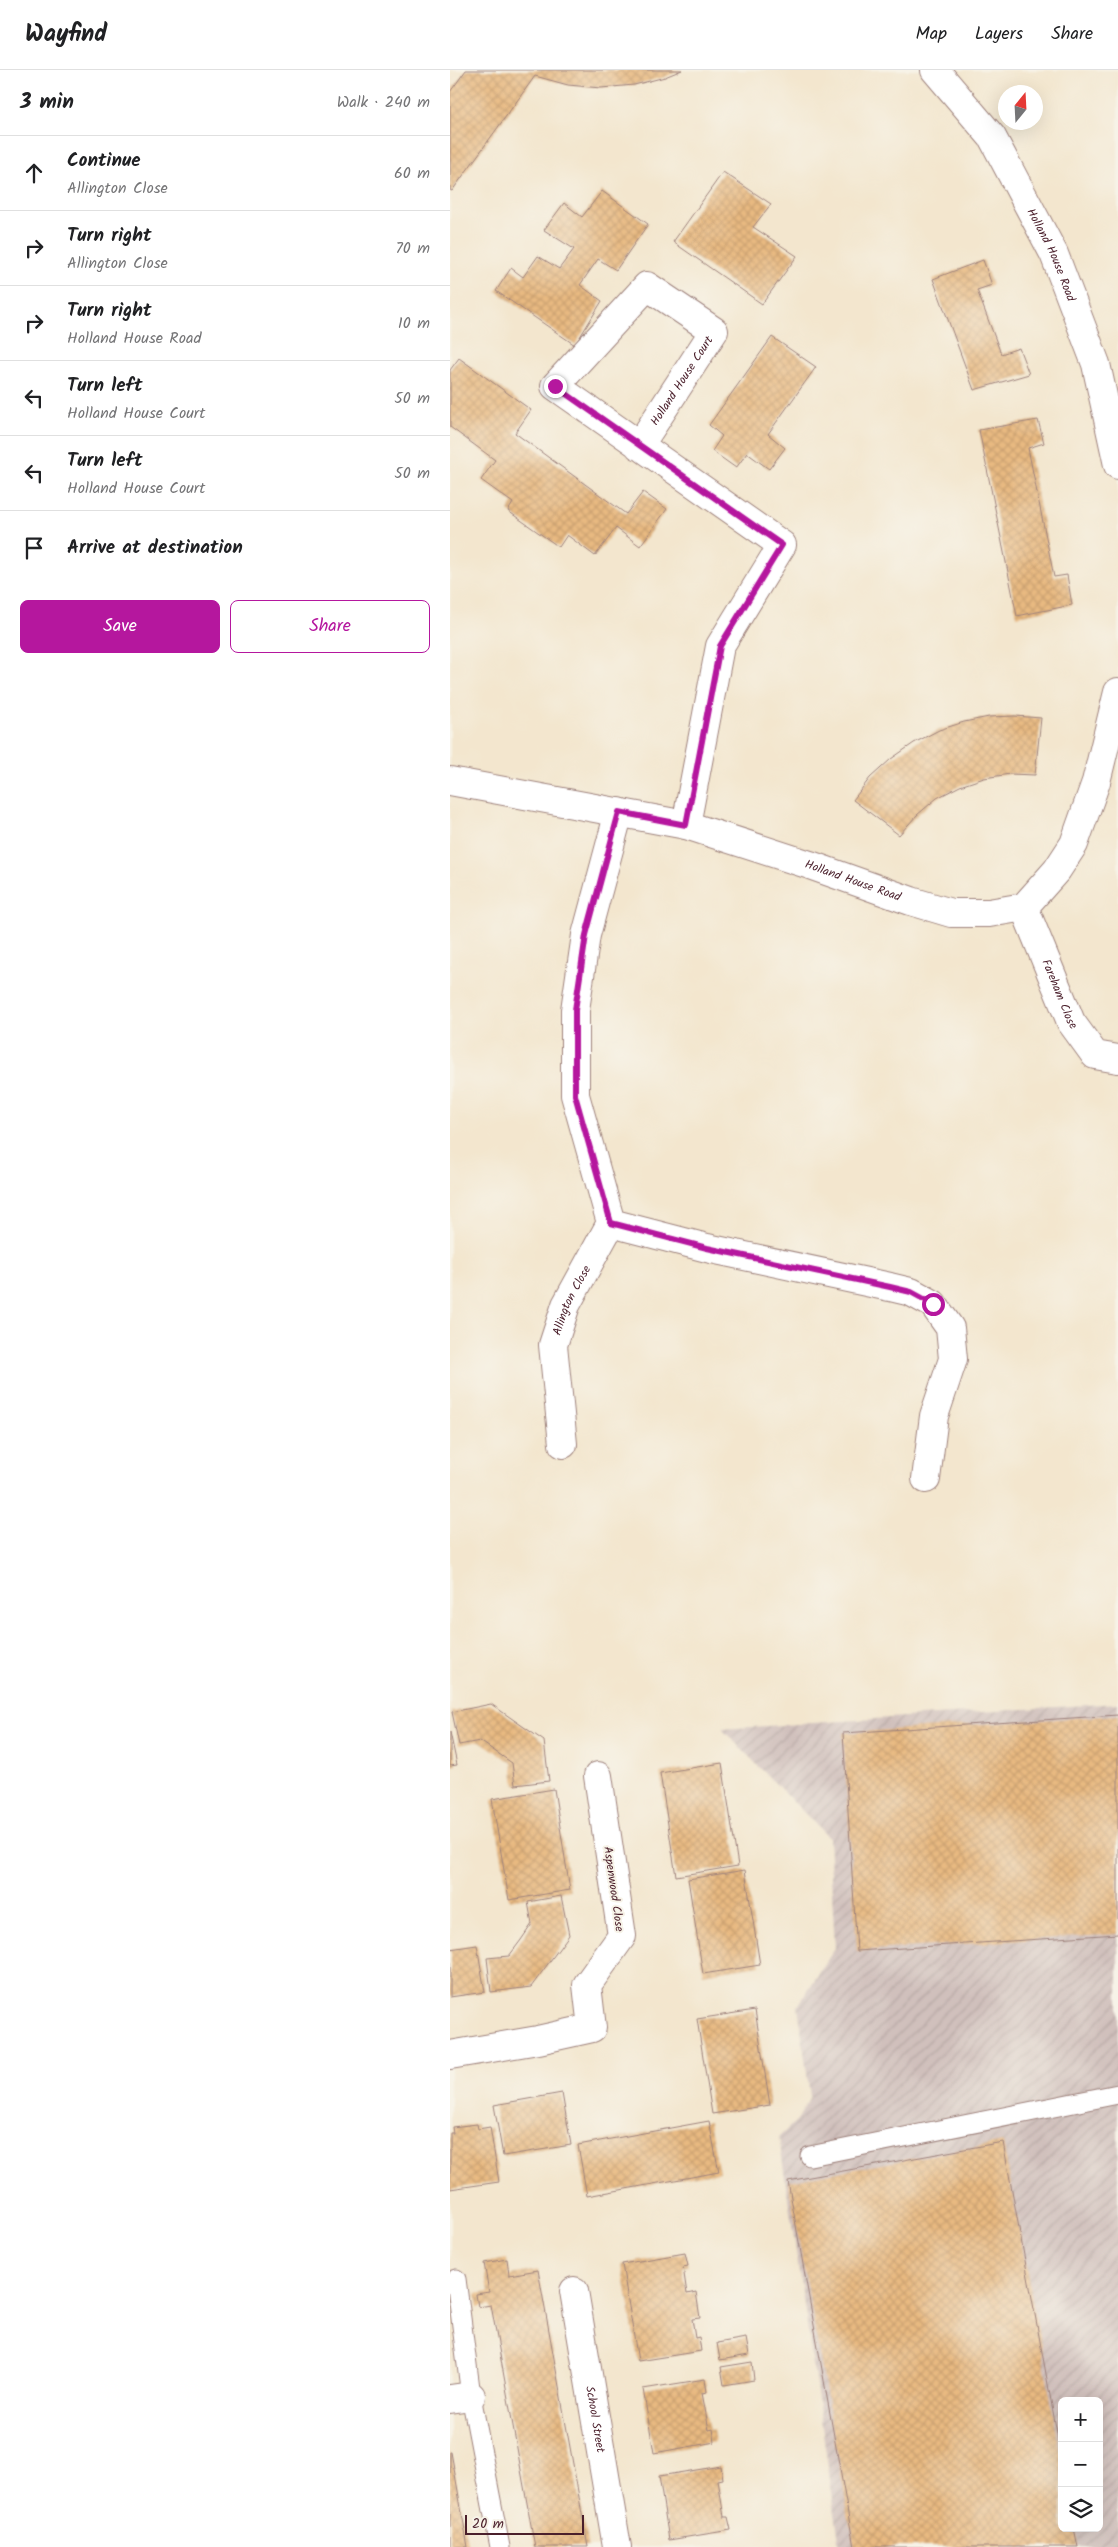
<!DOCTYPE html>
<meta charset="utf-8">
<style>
body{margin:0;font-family:Kalam,sans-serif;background:#f6f6f6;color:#202124}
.controls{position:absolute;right:15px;bottom:15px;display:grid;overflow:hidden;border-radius:8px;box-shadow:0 5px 20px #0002}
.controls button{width:45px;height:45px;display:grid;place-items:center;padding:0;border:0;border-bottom:1px solid #e0e0e0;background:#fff;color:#202124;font:25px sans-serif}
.compass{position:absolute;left:548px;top:15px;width:45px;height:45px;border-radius:50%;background:#fff;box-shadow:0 5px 20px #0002;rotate:18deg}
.scale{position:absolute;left:15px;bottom:12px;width:119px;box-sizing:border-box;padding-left:5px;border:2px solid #4a1f2b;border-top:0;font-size:14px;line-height:18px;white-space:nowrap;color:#4a1f2b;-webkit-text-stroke:4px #f7f3e8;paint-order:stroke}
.stop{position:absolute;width:15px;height:15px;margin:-11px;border:4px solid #b5179e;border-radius:50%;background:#fff}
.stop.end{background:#b5179e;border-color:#fff;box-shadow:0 1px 5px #0008}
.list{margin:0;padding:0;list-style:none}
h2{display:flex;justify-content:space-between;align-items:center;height:65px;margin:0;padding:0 20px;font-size:21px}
h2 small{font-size:16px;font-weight:400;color:#757577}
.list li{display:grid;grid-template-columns:32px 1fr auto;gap:15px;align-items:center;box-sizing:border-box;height:75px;padding:0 20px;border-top:1px solid #e0e0e0}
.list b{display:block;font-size:19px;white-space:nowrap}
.list p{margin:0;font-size:16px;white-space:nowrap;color:#757577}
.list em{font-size:16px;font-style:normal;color:#757577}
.actions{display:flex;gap:10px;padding:15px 20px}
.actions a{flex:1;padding:11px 0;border:1px solid #b5179e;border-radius:8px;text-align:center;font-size:18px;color:#b5179e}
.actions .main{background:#b5179e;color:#fff}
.icon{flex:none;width:28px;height:28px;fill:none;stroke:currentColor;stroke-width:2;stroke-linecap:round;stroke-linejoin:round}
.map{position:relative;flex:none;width:668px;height:2477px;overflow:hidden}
header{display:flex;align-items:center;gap:30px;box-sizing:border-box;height:70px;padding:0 25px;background:#fff;border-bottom:1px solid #e0e0e0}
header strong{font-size:24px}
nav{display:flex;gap:28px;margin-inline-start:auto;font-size:18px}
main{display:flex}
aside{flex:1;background:#fff}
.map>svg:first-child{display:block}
.industrial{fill:url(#industrial-furrows);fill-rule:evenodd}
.building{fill:url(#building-cross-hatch)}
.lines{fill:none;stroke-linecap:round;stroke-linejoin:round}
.lane-casing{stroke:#9e827c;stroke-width:21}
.street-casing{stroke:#9e827c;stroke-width:30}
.lane{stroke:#fff;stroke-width:19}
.street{stroke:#fff;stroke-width:28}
.route{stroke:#b5179e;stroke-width:6}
.labels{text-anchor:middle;stroke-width:4;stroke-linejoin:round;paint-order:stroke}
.street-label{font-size:12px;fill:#4a1f2b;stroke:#f7f3e8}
</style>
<header>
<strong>Wayfind</strong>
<nav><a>Map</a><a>Layers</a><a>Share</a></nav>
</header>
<main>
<aside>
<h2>3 min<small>Walk · 240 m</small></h2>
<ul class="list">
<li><svg class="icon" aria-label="ahead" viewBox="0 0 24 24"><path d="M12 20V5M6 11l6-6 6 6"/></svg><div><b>Continue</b><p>Allington Close</p></div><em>60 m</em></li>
<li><svg class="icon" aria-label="right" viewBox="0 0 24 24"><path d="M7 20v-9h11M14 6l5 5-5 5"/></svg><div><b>Turn right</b><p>Allington Close</p></div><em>70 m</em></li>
<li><svg class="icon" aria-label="right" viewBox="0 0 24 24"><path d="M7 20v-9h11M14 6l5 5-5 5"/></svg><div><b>Turn right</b><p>Holland House Road</p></div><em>10 m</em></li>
<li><svg class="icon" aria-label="left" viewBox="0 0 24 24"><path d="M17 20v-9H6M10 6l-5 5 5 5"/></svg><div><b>Turn left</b><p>Holland House Court</p></div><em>50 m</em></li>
<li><svg class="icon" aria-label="left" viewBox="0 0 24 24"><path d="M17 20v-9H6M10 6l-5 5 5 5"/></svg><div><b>Turn left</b><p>Holland House Court</p></div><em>50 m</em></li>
<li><svg class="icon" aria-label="arrive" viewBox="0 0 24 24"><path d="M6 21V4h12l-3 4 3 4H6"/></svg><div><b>Arrive at destination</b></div></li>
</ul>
<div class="actions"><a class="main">Save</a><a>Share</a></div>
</aside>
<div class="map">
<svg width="668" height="2477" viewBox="0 0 668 2477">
<defs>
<pattern id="industrial-furrows" width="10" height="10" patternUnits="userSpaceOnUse" patternTransform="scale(1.25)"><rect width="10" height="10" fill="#d0c0bc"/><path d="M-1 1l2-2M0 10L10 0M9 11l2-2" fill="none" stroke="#b4a5a2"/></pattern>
<pattern id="building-cross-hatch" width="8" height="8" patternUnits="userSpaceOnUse" patternTransform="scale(1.25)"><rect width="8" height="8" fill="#e8b981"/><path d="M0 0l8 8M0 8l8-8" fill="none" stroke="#c89f70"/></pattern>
</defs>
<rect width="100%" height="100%" fill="#f7f3e8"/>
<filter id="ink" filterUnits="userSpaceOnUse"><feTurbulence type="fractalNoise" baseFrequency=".02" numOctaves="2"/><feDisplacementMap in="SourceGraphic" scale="10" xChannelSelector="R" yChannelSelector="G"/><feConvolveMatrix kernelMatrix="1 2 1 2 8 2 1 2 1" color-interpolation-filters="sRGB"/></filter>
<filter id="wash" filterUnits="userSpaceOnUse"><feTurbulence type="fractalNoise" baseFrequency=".0096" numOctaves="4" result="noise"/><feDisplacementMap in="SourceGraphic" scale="20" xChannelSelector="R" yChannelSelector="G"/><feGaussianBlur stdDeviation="1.12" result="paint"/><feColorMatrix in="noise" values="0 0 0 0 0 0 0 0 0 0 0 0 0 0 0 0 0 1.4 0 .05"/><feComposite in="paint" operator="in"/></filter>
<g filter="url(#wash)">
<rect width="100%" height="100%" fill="#f3e6ce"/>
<path class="industrial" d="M668,1633V2477H390L329,2067L348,2049L360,2026L348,1936L385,1878L379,1768L272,1659ZM612,2331H649V2458H612Z"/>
<g id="blocks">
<path class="building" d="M16,0H232L215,7L184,15L151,18L118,15L85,6L2,121L0,120V22Z
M273,102L321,134L303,157L347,186L312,234L223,172Z
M152,121L198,154L166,200L148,189L130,215L152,231L125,275L46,221L61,198L73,207L88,186L109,199L124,179L94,160L114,133L132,147Z
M533,190L542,215L527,220L551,284L569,278L579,304L524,320L483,209Z
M322,267L366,297L318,364L335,378L319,399L297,383L286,398L262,381L272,366L259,355Z
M9,288L81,340L65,363L176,444L193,422L217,439L190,476L166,458L145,486L117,465L109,477L58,441L63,433L31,410L45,390L0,357V300Z
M588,350L594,373L578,378L604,507L617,505L622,535L567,546L529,360Z
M565,646L591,648L585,705L560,704L534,708L510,716L487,728L467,745L449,765L403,730L420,708L441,689L464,673L489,660L514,652L539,647Z
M41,1634L94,1671L99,1711L65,1715L62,1693L30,1671L9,1675L2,1642Z
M668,1645V1864L407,1881L393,1663Z
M0,1662L7,1695L0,1696Z
M272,1693L288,1796L226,1806L210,1703Z
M104,1719L120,1820L59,1830L42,1729Z
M295,1800L310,1895L253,1904L238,1809Z
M111,1826L119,1865L81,1917L41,1922L37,1888L59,1886L71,1870L82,1854L78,1832Z
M27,1875L35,1922L0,1927V1879Z
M305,1940L320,2035L262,2044L247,1949Z
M112,2023L121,2075L53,2086L44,2035Z
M259,2051L269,2102L137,2126L128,2075Z
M27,2054L28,2059L40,2057L49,2112L0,2119V2063H3L2,2057Z
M553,2072L612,2390V2458H624L628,2477H404L338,2111Z
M235,2183L238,2196L233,2197L237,2224L246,2222L250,2248L242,2249L245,2268L249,2267L251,2281L188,2291L172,2194Z
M57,2189L59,2205L88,2200L138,2477H85L41,2235L28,2237L26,2224L39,2222L34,2193Z
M296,2268L299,2285L270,2290L267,2273Z
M302,2292L304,2310L274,2315L271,2297Z
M255,2309L257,2322L252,2323L259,2360L263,2359L265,2372L204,2383L193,2319Z
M0,2382H1L18,2477H0Z
M271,2396L273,2409L268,2410L271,2429L274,2447H278L281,2460L219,2470L209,2406Z"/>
</g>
</g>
<g filter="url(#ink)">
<use href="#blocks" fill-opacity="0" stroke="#9e827c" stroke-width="1"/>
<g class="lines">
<defs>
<path id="lane" d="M360,2086L668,2024
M6,2209L21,2326L50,2477"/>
<g id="street">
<path id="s1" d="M485,0L542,67L604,184L646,294L668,395"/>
<path id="s2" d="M189,376L264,261L197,216L105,316L332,475L270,576L236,755"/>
<path id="s3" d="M0,711L236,755L360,795L461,831L501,843H539L574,837L607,800L624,774L646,712L668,622"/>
<path d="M169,742L136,865L125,940V1025L161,1153L257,1178L440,1217L461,1222L483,1234L500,1258L503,1289L484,1346L476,1409"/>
<path id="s4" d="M574,837L621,952L645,985L668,989"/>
<path id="s5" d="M113,1374L103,1275L116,1235L161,1153"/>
<path d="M0,1985L88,1970L142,1958L137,1915L172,1866L148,1706"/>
<path id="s6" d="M124,2221L167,2477"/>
<path d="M0,2329L21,2326"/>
</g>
</defs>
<use href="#lane" class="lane-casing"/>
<use href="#street" class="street-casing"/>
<use href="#lane" class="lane"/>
<use href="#street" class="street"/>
</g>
</g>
<g class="lines" filter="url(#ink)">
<path class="route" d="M105,316L332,475L270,576L236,755L169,742L136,865L125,940V1025L161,1153L257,1178L440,1217L461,1222L483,1234"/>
</g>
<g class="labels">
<g class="street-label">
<text dy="4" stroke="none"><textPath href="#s1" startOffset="220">Holland House Road</textPath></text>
<text dy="4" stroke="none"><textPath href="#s2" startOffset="78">Holland House Court</textPath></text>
<text dy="4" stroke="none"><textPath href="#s3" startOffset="416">Holland House Road</textPath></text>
<text dy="4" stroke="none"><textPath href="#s4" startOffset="94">Fareham Close</textPath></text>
<text dy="4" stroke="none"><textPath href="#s5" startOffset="148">Allington Close</textPath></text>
<text transform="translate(164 1819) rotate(82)" y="4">Aspenwood Close</text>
<text dy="4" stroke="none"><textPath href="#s6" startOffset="130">School Street</textPath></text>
</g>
</g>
</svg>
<div class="controls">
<button>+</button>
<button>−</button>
<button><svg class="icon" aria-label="layers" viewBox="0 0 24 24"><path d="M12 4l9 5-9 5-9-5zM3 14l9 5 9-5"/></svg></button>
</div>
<svg class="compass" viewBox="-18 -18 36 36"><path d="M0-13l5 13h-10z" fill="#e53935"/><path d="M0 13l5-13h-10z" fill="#757577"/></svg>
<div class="scale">20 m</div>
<div class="stop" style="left:483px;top:1234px"></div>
<div class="stop end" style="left:105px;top:316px"></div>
</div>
</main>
